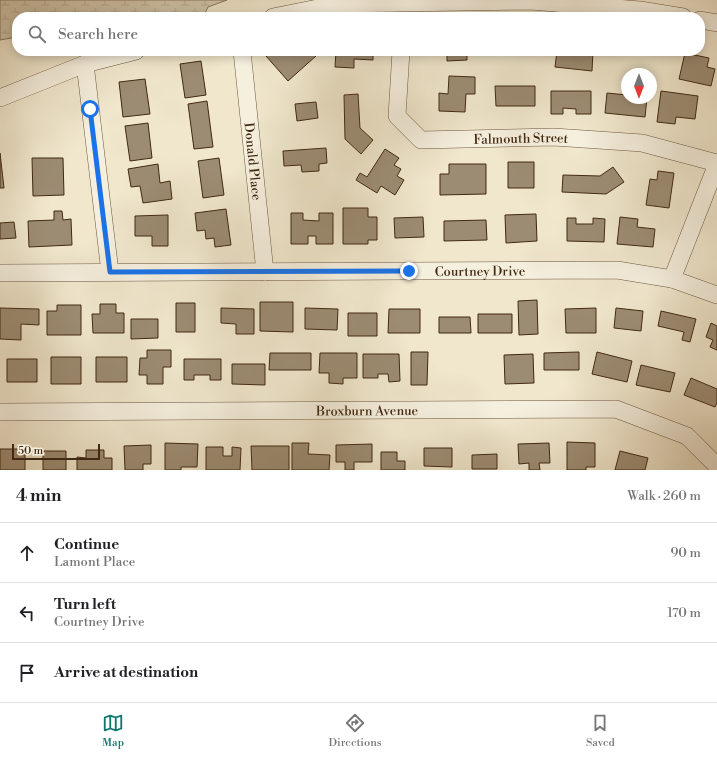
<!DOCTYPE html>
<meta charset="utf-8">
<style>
body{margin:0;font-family:"Libre Bodoni",serif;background:#f6f6f6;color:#202124}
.compass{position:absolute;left:621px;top:68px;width:36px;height:36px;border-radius:50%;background:#fff;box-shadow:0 2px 10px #0003;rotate:180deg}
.scale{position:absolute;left:12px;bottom:10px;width:88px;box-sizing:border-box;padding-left:4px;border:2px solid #422911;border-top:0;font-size:11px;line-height:14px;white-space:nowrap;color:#422911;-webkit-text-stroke:3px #f5efde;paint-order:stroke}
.stop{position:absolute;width:12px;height:12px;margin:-9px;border:3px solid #1a73e8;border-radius:50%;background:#fff}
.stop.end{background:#1a73e8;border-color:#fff;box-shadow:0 1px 4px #0008}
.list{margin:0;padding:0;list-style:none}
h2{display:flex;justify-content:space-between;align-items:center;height:52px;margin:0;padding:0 16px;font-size:17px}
h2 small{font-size:13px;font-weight:400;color:#757577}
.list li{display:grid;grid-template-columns:26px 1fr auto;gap:12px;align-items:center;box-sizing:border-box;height:60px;padding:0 16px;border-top:1px solid #e0e0e0}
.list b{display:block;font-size:15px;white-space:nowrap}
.list p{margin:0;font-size:13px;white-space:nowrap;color:#757577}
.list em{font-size:13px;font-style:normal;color:#757577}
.icon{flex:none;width:22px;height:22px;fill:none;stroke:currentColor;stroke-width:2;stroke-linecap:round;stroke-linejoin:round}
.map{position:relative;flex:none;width:717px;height:470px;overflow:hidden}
.search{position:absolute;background:#fff;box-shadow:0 2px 10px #0003;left:12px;right:12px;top:12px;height:44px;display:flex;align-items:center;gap:10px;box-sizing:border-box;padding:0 14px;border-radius:16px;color:#757577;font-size:15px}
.sheet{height:232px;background:#fff}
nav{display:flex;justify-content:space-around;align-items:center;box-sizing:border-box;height:56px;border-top:1px solid #e0e0e0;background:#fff;font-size:11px;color:#757577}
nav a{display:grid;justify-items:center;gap:2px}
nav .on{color:#0f766e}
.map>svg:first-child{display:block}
.wetland{fill:url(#wetland-marsh);stroke:#8a785f}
.building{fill:#9c8c73;stroke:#422911}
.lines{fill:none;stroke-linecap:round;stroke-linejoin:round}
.minor-casing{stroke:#6e5840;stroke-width:18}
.minor{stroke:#f5efde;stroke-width:17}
.route{stroke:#1a73e8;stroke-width:5}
.labels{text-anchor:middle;stroke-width:3.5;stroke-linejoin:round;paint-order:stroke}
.street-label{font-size:13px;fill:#422911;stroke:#f5efde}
</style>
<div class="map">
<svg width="717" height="470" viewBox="0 0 717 470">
<defs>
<pattern id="wetland-marsh" width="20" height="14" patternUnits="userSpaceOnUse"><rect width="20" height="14" fill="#d2c7ad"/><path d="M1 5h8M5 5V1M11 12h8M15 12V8" fill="none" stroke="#b6ab94"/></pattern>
</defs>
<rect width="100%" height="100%" fill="#f0e7cd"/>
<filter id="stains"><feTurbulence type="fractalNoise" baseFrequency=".005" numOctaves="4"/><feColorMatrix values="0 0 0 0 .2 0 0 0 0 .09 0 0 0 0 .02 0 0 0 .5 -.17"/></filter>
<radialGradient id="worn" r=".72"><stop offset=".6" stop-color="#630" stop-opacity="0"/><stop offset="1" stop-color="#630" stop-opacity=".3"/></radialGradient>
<path class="wetland" d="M0,0H227L208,7L203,17H17V37L0,40Z"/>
<path class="building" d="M271,51H288L292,55L296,51H314L317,55L288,81L266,56Z
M336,51H373V60L354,59V68L335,67Z
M447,51H467V60L447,61Z
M557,51H593L592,71L555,67Z
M685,53L709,58L707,67L715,69L711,86L679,79Z
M201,61L206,95L185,98L180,64Z
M449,76L475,77V94H466L465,112L439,111V93L448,94Z
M145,79L150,114L123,117L119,82Z
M495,86H535V106H496Z
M551,91H591V114H576V109L563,108V114H551Z
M627,91V98H647L645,117L605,113L607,93L627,95Z
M661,91L698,96L695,119L676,117L675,124L657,122Z
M358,94L360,128L373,140L361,154L345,139L344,95Z
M207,101L213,147L194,149L188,104Z
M316,102L318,118L297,121L295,104Z
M148,123L152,158L130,161L125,126Z
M326,148L327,163L319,164V171L302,172L301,165L284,166L283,151Z
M385,149L399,158L394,165L401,169L397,176L404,180L395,195L381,186L377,193L356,180L360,173L367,177Z
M0,153L4,188H0Z
M32,158H63L64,195L33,196Z
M219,158L224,195L203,198L198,161Z
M508,162H534V188H508Z
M158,164L160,183L170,181L172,199L143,203L140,186L131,187L128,169Z
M449,164H486V194L440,195V174H449Z
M613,167L624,182L606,194L562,192L563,175L600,176Z
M658,171L674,173L669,208L646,205L650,179L657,180Z
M343,208H368V217H377V240H368V244H343Z
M226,209L231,245L215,247L214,238L206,239L205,230L197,231L195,213Z
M54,211H62L63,220L71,219L72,245L29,247L28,221L54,220Z
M291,213H303V220L319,221V213H333V244H316V236H308V244H291Z
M536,214L537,241L506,243L505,215Z
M168,215V246H152V236H135V216Z
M423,217L424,237L395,238L394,218Z
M620,217L638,219L637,227L655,229L653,247L617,244Z
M567,218H576V224H593V218L605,219L604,242L567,241Z
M486,220L487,240L444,241V221Z
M14,222L16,238L0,239V223Z
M537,300L538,334L519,335L518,301Z
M260,302H293V332L260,331Z
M176,303H195V332H176Z
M100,304H116V313H124V333H93L92,314H100Z
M57,305H81V335H47V311H57Z
M0,308L39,309V325L21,324V340L0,339Z
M221,308L254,309V334H236V324L221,323Z
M305,308L338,309L337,330L305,329Z
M596,308V333H566L565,309Z
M616,308L643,311L641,331L614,328Z
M389,309H420V333H388Z
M661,311L696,319L690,342L682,340L684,332L658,326Z
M348,313H377V336H348Z
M478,314H512V333H478Z
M439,317H470L471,333H439Z
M131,319H158V338L131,339Z
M711,323L717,326V350L710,347L713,340L706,337Z
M147,350H171V367H163V384H147V375H139L140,358H147Z
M411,352H428L427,385H411Z
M579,352V370H544V353Z
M597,352L632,361L627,382L592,374Z
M270,353H311V370H269Z
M320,353H357V378H343V384L329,383V373H319Z
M363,354H399L400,381L389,382L388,374H378V378H363Z
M533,354L534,383L505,384L504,355Z
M51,357H81V384H51Z
M96,357H127V382H96Z
M7,359H37V382H7Z
M184,359H221V380H210V375H194V380H184Z
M232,364H265V385L232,384Z
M641,365L675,373L670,392L636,385Z
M691,378L717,389V403L715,407L684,395Z
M567,442L595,443V467H586V470H567Z
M165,443L198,444L197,467H181V470H165Z
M292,443H309L308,454L330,455L329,470H292Z
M549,443L550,463H539L540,470H529V463L519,464L518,444Z
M372,444V462H354V470H345V462H336V445Z
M151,445V464H143V470H125L124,446Z
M251,446H289V470H252Z
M206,447H223V456H232V447L241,448L240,470H206Z
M424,448H452V467L424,466Z
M0,449H25V470H0Z
M86,450H104V458H112V470H77V457L86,458Z
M43,451H66V470H43Z
M620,451L648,458L645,470H615Z
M381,452H397V461H405V470H381Z
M497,454V469H472V455Z"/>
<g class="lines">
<defs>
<g id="minor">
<path d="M273,17L338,4L531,1L640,10L683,17"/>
<path d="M700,20L717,23"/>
<path id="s1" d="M242,51L265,272"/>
<path id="s2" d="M401,51L397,116L421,140L554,137L642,143L717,163"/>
<path d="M85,64L110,272"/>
<path d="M0,98L85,64L136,51"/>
<path id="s3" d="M0,273L617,270L672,279L717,295"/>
<path d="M672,279L717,164"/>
<path id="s4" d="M0,412L616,409L687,436L717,466"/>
</g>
</defs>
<use href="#minor" class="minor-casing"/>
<use href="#minor" class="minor"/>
</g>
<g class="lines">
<path class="route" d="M90,109L110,272L409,271"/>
</g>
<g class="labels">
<g class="street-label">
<text dy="5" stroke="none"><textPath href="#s2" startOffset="199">Falmouth Street</textPath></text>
<text dy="5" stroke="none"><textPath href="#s1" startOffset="111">Donald Place</textPath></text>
<text dy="5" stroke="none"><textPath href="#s3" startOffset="480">Courtney Drive</textPath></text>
<text dy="5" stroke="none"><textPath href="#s4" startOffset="367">Broxburn Avenue</textPath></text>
</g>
</g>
<rect width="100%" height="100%" filter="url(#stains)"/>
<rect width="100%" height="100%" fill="url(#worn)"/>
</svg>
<svg class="compass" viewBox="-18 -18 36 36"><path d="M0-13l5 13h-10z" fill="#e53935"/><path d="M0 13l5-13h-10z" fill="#757577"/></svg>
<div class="scale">50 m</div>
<div class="stop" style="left:90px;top:109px"></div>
<div class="stop end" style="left:409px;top:271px"></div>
<div class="search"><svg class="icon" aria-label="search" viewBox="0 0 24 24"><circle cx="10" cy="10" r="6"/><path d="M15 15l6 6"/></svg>Search here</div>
</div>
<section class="sheet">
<h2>4 min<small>Walk · 260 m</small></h2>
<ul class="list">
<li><svg class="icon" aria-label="ahead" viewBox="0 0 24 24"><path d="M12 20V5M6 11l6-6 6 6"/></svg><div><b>Continue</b><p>Lamont Place</p></div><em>90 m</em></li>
<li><svg class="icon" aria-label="left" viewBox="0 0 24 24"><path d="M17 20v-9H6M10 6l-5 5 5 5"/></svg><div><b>Turn left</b><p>Courtney Drive</p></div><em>170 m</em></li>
<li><svg class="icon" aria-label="arrive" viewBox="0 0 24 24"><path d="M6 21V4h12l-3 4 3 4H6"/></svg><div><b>Arrive at destination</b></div></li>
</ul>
</section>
<nav>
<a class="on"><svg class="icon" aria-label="map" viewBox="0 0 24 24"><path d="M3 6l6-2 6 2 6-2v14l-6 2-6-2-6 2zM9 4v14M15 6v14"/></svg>Map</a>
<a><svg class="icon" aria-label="directions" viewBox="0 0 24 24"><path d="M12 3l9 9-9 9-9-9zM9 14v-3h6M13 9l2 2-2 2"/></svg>Directions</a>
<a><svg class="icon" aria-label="saved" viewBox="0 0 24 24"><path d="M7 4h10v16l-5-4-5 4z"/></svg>Saved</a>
</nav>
